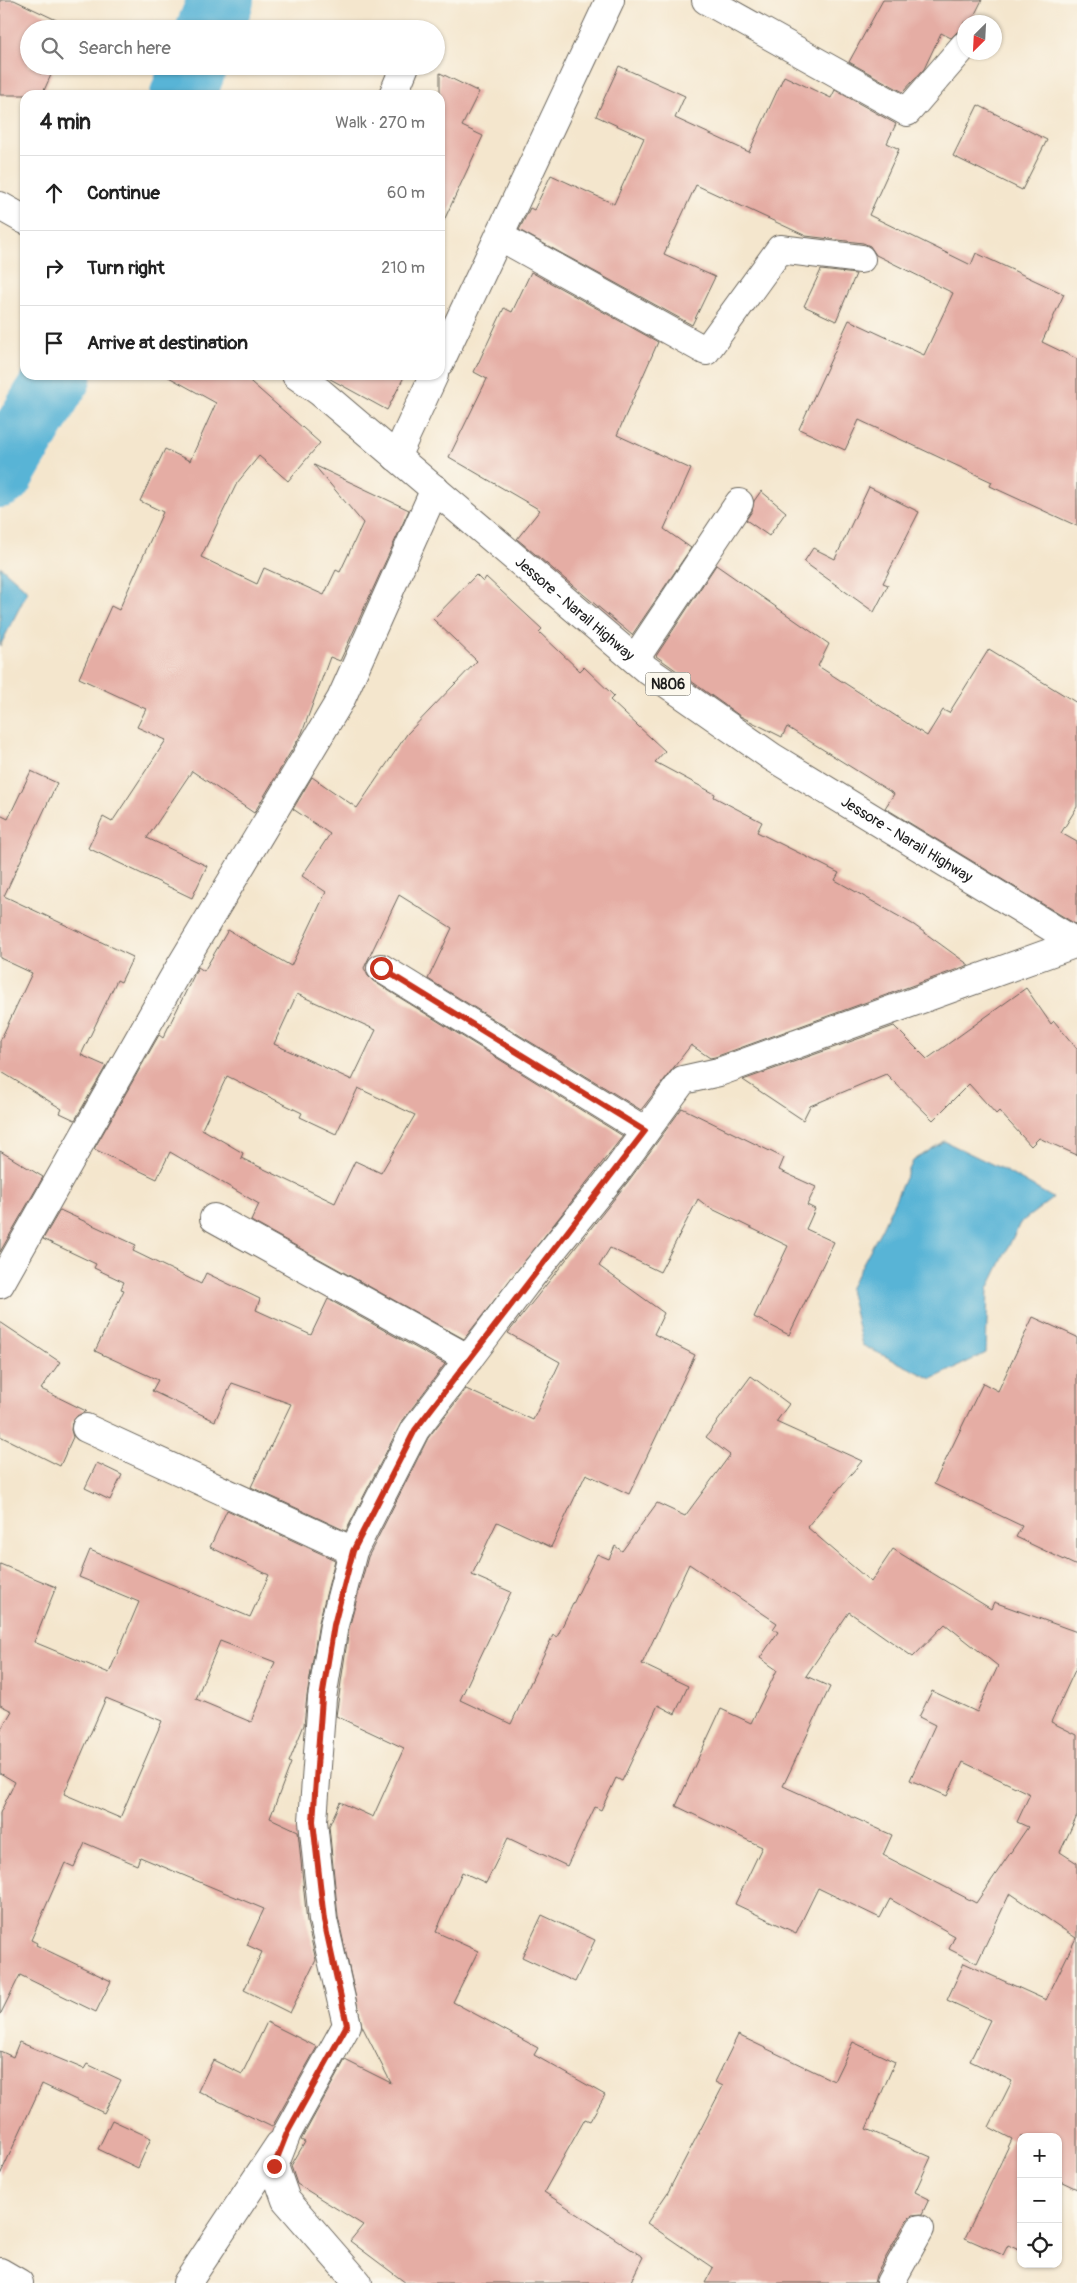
<!DOCTYPE html>
<meta charset="utf-8">
<style>
body{margin:0;font-family:Pangolin,sans-serif;background:#f2f2f2;color:#222}
.controls{position:absolute;right:15px;bottom:15px;display:grid;overflow:hidden;border-radius:10px;box-shadow:0 1px 4px #0004}
.controls button{width:45px;height:45px;display:grid;place-items:center;padding:0;border:0;border-bottom:1px solid #e0e0e0;background:#fff;color:#222;font:25px sans-serif}
.compass{position:absolute;left:957px;top:15px;width:45px;height:45px;border-radius:50%;background:#fff;box-shadow:0 1px 4px #0004;rotate:204deg}
.stop{position:absolute;width:15px;height:15px;margin:-11px;border:4px solid #c8321e;border-radius:50%;background:#fff}
.stop.end{background:#c8321e;border-color:#fff;box-shadow:0 1px 5px #0008}
.list{margin:0;padding:0;list-style:none}
h2{display:flex;justify-content:space-between;align-items:center;height:65px;margin:0;padding:0 20px;font-size:21px}
h2 small{font-size:16px;font-weight:400;color:#767676}
.list li{display:grid;grid-template-columns:32px 1fr auto;gap:15px;align-items:center;box-sizing:border-box;height:75px;padding:0 20px;border-top:1px solid #e0e0e0}
.list b{display:block;font-size:19px;white-space:nowrap}
.list em{font-size:16px;font-style:normal;color:#767676}
.icon{flex:none;width:28px;height:28px;fill:none;stroke:currentColor;stroke-width:2;stroke-linecap:round;stroke-linejoin:round}
.map{position:relative;flex:none;width:1077px;height:2283px;overflow:hidden}
.search{position:absolute;background:#fff;box-shadow:0 1px 4px #0004;left:20px;top:20px;width:425px;height:55px;display:flex;align-items:center;gap:12px;box-sizing:border-box;padding:0 18px;border-radius:28px;color:#767676;font-size:19px}
.panel{position:absolute;background:#fff;box-shadow:0 1px 4px #0004;left:20px;top:90px;width:425px;height:290px;border-radius:15px}
.map>svg:first-child{display:block}
.water{fill:#59b4d6;stroke:#3a6879}
.lines{fill:none;stroke-linecap:round;stroke-linejoin:round}
.river{stroke:#59b4d6;stroke-width:66}
.building{fill:#e5ada4;fill-rule:evenodd}
.minor-casing{stroke:#68635a;stroke-width:30}
.trunk-casing{stroke:#68635a;stroke-width:30}
.minor{stroke:#fff;stroke-width:28}
.trunk{stroke:#fff;stroke-width:28}
.route{stroke:#c8321e;stroke-width:6}
.labels{text-anchor:middle;stroke-width:4.5;stroke-linejoin:round;paint-order:stroke}
.shield{fill:#fbf7ec;stroke:#5f5e5a;stroke-width:1}
.shield-label{font-size:14px;font-weight:bold;fill:#1c1c1c}
.street-label{font-size:15px;fill:#1c1c1c;stroke:#fbf7ec}
</style>
<div class="map">
<svg width="1077" height="2283" viewBox="0 0 1077 2283">
<rect width="100%" height="100%" fill="#fbf7ec"/>
<filter id="ink" filterUnits="userSpaceOnUse"><feTurbulence type="fractalNoise" baseFrequency=".02" numOctaves="2"/><feDisplacementMap in="SourceGraphic" scale="10" xChannelSelector="R" yChannelSelector="G"/><feConvolveMatrix kernelMatrix="1 2 1 2 8 2 1 2 1" color-interpolation-filters="sRGB"/></filter>
<filter id="wash" filterUnits="userSpaceOnUse"><feTurbulence type="fractalNoise" baseFrequency=".0096" numOctaves="4" result="noise"/><feDisplacementMap in="SourceGraphic" scale="20" xChannelSelector="R" yChannelSelector="G"/><feGaussianBlur stdDeviation="1.12" result="paint"/><feColorMatrix in="noise" values="0 0 0 0 0 0 0 0 0 0 0 0 0 0 0 0 0 1.4 0 .05"/><feComposite in="paint" operator="in"/></filter>
<g filter="url(#wash)">
<rect width="100%" height="100%" fill="#f4e6cd"/>
<path class="water" d="M0,566L28,591L0,646Z
M944,1141L1002,1169L1053,1198L1020,1223L988,1289L986,1353L932,1379L862,1345L849,1289L882,1228L913,1161Z"/>
<g class="lines">
<path class="river" d="M209,29L221,0
M183,95L194,66
M0,475L59,375"/>
</g>
<g id="blocks">
<path class="building" d="M0,0H14L73,28L29,29V66H55L42,95H0Z
M883,0H982L971,22H964V31H958L951,38L941,33L924,69L903,92L849,62Z
M619,66L685,96L675,118L749,152L784,76L831,98L835,90L896,124L887,143L899,149L869,215L971,265L976,253L1064,294L1042,342L1077,359V526L990,486L992,482L859,420L845,450L799,429L849,320L924,355L953,293L876,255L870,246L863,243L806,236L696,185L664,254L715,277L692,325L519,230L530,208L534,210L551,175L614,204L644,138L596,116Z
M440,73L479,92L462,126L483,136L440,229Z
M978,105L1047,140L1022,190L953,156Z
M821,270L856,274L836,321L804,306Z
M531,272L658,342L617,435L691,469L664,529L691,548L632,635L517,539L540,510L449,457L487,379L474,372L504,308L512,312Z
M165,375H243L320,443L288,481L259,456L237,483L201,557L257,584L264,568L324,595L336,570L340,572L363,523L314,465L409,510L340,661L330,657L302,733L254,813L192,771L147,838L207,866L192,898L88,848L103,817L112,822L166,740L137,727L146,709L79,678L111,606L119,610L163,512L140,501L165,449L190,461L216,403Z
M323,375H405L387,410Z
M869,487L919,512L883,583L888,585L874,612L804,562L813,548L835,559Z
M761,491L786,512L769,536L746,520L752,511L754,501Z
M716,565L829,644L818,666L927,736L943,710L949,713L989,649L1077,703V807L1061,833L1077,842V925L885,808L894,794L787,727L782,737L740,716L656,656Z
M476,575L483,582L486,577L542,629L539,632L580,671L584,667L614,696L610,700L665,751L655,762L715,794L714,797L762,822L757,832L839,873L835,880L914,925L969,965L715,1057L710,1058L691,1045L641,1110L428,979L452,928L399,895L364,968L368,976L373,981L623,1136L464,1339L251,1221L259,1204L170,1152L157,1179L94,1149L159,1035L163,1038L198,967L204,971L228,930L291,966L326,892L302,876L330,834L293,809L312,777L357,808L407,734L477,661L433,619ZM297,994L376,1030L352,1080L274,1044ZM227,1076L302,1113L300,1117L336,1134L358,1088L415,1115L381,1173L355,1161L335,1203L241,1158L243,1153L202,1129Z
M31,771L57,783L4,896L133,957L121,982L117,980L81,1055L106,1066L75,1120L60,1113L62,1109L0,1071V1041L32,973L0,958V815L8,819Z
M1026,988L1051,1024L1054,1021L1077,1049V1155L1039,1138L1031,1146L999,1111L996,1114L969,1084L933,1120L886,1074L810,1106L803,1120L743,1080L894,1026L927,1059Z
M682,1108L784,1158L779,1170L816,1187L807,1205L815,1209L806,1229L834,1242L789,1335L754,1317L788,1246L708,1207L698,1199L660,1272L610,1248L599,1266L664,1313L654,1334L695,1355L629,1494L586,1474L551,1547L497,1522L472,1575L511,1592L460,1700L511,1724L553,1635L557,1637L597,1554L609,1559L615,1546L622,1551L657,1503L685,1516L730,1455L706,1437L751,1376L789,1404L776,1422L862,1461L807,1527L871,1582L893,1549L991,1609L994,1602L1077,1632V1666L1051,1722L1077,1735V1816L1060,1852L1077,1863V2189L1058,2180V2137H1021V2251L1008,2245L1003,2255L965,2238L1012,2139L989,2127L1012,2081L970,2061L990,2020L947,2000L964,1963L1046,2000L1076,1938L1010,1893L977,1963L949,1949L955,1936L890,1899L880,1918L818,1888L796,1933L735,1904L762,1847L676,1806L721,1709L751,1723L777,1670L760,1658L778,1632L773,1629L777,1623L689,1564L642,1664L688,1686L675,1714L658,1705L622,1781L616,1778L601,1810L595,1807L567,1866L508,1838L486,1883L462,1872L436,1932L478,1951L453,2002L538,2048L534,2055L605,2095L590,2121L585,2119L544,2192L643,2257L630,2283H406L350,2241L363,2225L297,2184L291,2166L305,2142L301,2140L345,2060L391,2083L362,2026L338,1917L329,1826L340,1802L373,1817L404,1748L336,1716L349,1628L368,1557L428,1438L466,1389L533,1420L560,1362L508,1333L630,1179ZM849,1612L913,1657L945,1624L998,1666L977,1712L932,1691L919,1717L935,1725L910,1780L947,1796L963,1762L1030,1794L1017,1822L1028,1827L976,1903L883,1855L892,1835L783,1786L830,1687L806,1676Z
M0,1151L43,1177L0,1252Z
M60,1210L136,1245L133,1251L201,1284L206,1273L260,1299L256,1310L311,1335L328,1299L445,1364L401,1423L346,1531L251,1487L291,1404L232,1383L215,1421L152,1391L158,1380L95,1351L124,1290L121,1289L124,1282L94,1268L96,1264L43,1239Z
M1033,1317L1077,1337V1566L1016,1537L1022,1526L934,1484L983,1383L998,1391Z
M0,1322L60,1362L41,1389L86,1411L77,1416L72,1422L71,1430L73,1437L60,1466L0,1436Z
M97,1463L122,1475L110,1500L85,1488Z
M227,1510L335,1560L319,1622L307,1696L304,1725L289,1762L291,1763L270,1818L298,1831L307,1922L316,1960L290,2013L244,1990L262,1952L247,1945L264,1909L140,1857L137,1865L85,1843L74,1867L65,1863L31,1940L37,1943L36,1945L111,1981L96,2012L20,1975L0,2015V1813L15,1782L0,1773V1731L12,1711L0,1705V1564L56,1587L34,1642L109,1673L139,1602L79,1577L90,1550L250,1617L269,1575L210,1547ZM220,1641L275,1662L251,1722L196,1699ZM106,1698L162,1721L120,1818L64,1794Z
M542,1915L595,1940L575,1982L522,1957Z
M267,2022L317,2047L272,2127L198,2091L213,2060L242,2074Z
M738,2035L834,2081L853,2042L895,2062L866,2129L931,2157L915,2192L929,2199L922,2214L912,2215L906,2221L876,2275L874,2283H705L713,2268L647,2223L668,2192L723,2086L715,2082Z
M19,2042L84,2069L87,2064L121,2080L104,2113L42,2084L0,2175V2051L13,2057Z
M112,2120L151,2138L138,2168L98,2149Z"/>
</g>
</g>
<g filter="url(#ink)">
<use href="#blocks" fill-opacity="0" stroke="#68635a" stroke-width="1"/>
<g class="lines">
<defs>
<path id="minor" d="M706,0L907,112L964,46
M393,95L405,66
M499,236L706,351L780,249L861,259
M440,362L610,0
M396,457L434,375
M635,659L739,503
M381,968L645,1131
M214,1218L469,1359
M0,1284L174,977L341,699L435,489
M86,1428L353,1551
M0,2272L19,2283
M187,2283L279,2145
M358,2283L286,2200L274,2166L287,2133L347,2025L323,1920L313,1821L322,1698L334,1625L353,1551L415,1430L525,1284L618,1169L683,1080L719,1072L1077,943
M890,2283L920,2229"/>
<g id="trunk">
<path d="M0,206L25,220"/>
<path id="s1" d="M296,375L320,392L646,669L772,757L1077,943"/>
</g>
</defs>
<use href="#minor" class="minor-casing"/>
<use href="#trunk" class="trunk-casing"/>
<use href="#minor" class="minor"/>
<use href="#trunk" class="trunk"/>
</g>
</g>
<g class="lines" filter="url(#ink)">
<path class="route" d="M274,2166L287,2133L347,2025L324,1920L313,1821L322,1698L334,1625L353,1551L415,1430L645,1131L381,968"/>
</g>
<g class="labels">
<rect class="shield" x="645.5" y="672.5" width="45" height="23" rx="4"/>
<g class="shield-label">
<text x="668" y="689">N806</text>
</g>
<g class="street-label">
<text dy="5" stroke="none"><textPath href="#s1" startOffset="364">Jessore - Narail Highway</textPath></text>
<text dy="5" stroke="none"><textPath href="#s1" startOffset="769">Jessore - Narail Highway</textPath></text>
</g>
</g>
</svg>
<div class="controls">
<button>+</button>
<button>−</button>
<button><svg class="icon" aria-label="locate" viewBox="0 0 24 24"><circle cx="12" cy="12" r="6"/><path d="M12 2v4M12 18v4M2 12h4M18 12h4"/></svg></button>
</div>
<svg class="compass" viewBox="-18 -18 36 36"><path d="M0-13l5 13h-10z" fill="#e53935"/><path d="M0 13l5-13h-10z" fill="#767676"/></svg>
<div class="stop" style="left:381px;top:968px"></div>
<div class="stop end" style="left:274px;top:2166px"></div>
<div class="search"><svg class="icon" aria-label="search" viewBox="0 0 24 24"><circle cx="10" cy="10" r="6"/><path d="M15 15l6 6"/></svg>Search here</div>
<section class="panel">
<h2>4 min<small>Walk · 270 m</small></h2>
<ul class="list">
<li><svg class="icon" aria-label="ahead" viewBox="0 0 24 24"><path d="M12 20V5M6 11l6-6 6 6"/></svg><div><b>Continue</b></div><em>60 m</em></li>
<li><svg class="icon" aria-label="right" viewBox="0 0 24 24"><path d="M7 20v-9h11M14 6l5 5-5 5"/></svg><div><b>Turn right</b></div><em>210 m</em></li>
<li><svg class="icon" aria-label="arrive" viewBox="0 0 24 24"><path d="M6 21V4h12l-3 4 3 4H6"/></svg><div><b>Arrive at destination</b></div></li>
</ul>
</section>
</div>
